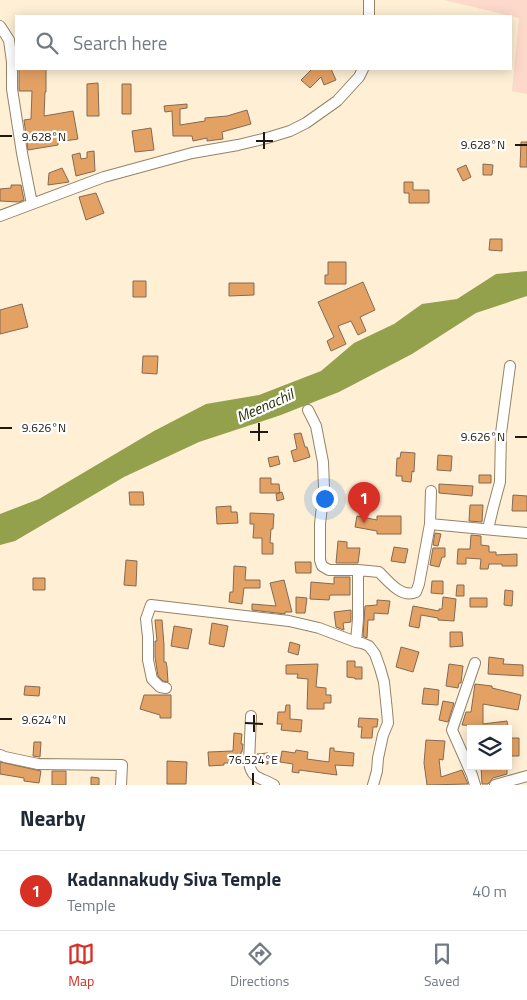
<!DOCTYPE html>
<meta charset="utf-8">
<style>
body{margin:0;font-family:"Titillium Web",sans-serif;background:#f2f2f3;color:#1f2937}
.controls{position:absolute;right:15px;bottom:15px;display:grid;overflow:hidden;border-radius:0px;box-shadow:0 2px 12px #0003}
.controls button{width:45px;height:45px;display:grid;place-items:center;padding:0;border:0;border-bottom:1px solid #e0e1e3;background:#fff;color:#1f2937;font:25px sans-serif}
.you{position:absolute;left:324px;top:498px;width:18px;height:18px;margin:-12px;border:4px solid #fff;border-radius:50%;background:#1a73e8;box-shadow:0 0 0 8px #1a73e833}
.badge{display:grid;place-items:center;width:32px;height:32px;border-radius:50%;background:#d93025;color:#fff;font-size:16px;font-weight:700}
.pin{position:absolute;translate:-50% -41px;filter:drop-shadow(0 1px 2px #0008)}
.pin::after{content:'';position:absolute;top:26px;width:18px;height:15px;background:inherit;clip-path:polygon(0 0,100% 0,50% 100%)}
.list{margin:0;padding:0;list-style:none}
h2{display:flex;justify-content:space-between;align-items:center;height:65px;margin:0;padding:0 20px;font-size:21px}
h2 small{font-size:16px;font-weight:400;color:#747a83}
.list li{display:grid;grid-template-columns:32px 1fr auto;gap:15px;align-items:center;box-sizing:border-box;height:80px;padding:0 20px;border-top:1px solid #e0e1e3}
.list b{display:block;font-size:19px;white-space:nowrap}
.list p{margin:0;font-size:16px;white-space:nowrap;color:#747a83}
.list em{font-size:16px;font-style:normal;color:#747a83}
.icon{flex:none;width:28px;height:28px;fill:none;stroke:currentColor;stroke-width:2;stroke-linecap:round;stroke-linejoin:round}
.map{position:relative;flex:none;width:527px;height:785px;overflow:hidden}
.search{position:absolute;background:#fff;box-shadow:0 2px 12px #0003;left:15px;right:15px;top:15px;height:55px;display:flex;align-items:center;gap:12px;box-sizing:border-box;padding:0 18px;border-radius:0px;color:#747a83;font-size:19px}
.sheet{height:145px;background:#fff}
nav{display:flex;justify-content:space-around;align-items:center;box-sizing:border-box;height:70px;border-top:1px solid #e0e1e3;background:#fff;font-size:14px;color:#747a83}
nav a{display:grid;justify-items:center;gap:2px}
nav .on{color:#d93025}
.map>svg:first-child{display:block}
.green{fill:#fcd9cb}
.water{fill:#93a14c}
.building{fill:#e4a164;stroke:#846a53}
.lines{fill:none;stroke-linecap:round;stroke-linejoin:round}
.minor-casing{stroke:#958366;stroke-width:12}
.minor{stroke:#fff;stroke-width:10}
.ticks{fill:none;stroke:#20190d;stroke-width:2}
.labels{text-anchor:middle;stroke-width:4.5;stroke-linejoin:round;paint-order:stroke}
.water-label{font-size:15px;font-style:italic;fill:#292e09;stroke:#fff}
.ticks-label{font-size:12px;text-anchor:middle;fill:#20190d;stroke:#fff;stroke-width:4.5;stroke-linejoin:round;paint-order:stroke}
</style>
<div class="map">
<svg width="527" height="785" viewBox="0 0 527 785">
<rect width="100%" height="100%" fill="#feefd5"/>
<path class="green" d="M444,0H527V94L512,91L519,18Z"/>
<path class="water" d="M527,271V296L476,313L412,354L339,392L281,415L199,442L124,477L15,541L0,545V514L39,499L154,431L206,404L259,395L321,371L354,343L394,324L422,304L457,299L496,274Z"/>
<path class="building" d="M19,69H46V92H45L44,116L73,111L78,139L58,142V145L28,150L24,120L31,119L32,91H19Z
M312,69H331L336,80L324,85L321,77L310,88L301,80Z
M98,83L99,116H87V84Z
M122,84H131V114H122Z
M187,104V108L180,109V125L205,121V118L227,116L247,110L251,124L222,132L223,139L207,141V138L193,141L192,136H173L172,111L165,112L164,106Z
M151,128L154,150L135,152L132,131Z
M521,142H527V167H520Z
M94,151L95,171L76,176L72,155L80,153L81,159L87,158V152Z
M483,164L493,165L492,175H483Z
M466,165L471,177L463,181L457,169Z
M62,168L69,182L48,185L49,173Z
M404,182H413V190H429V203H409V193H404Z
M11,185H21L24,200L19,202L0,201V189L11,188Z
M96,193L104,213L86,220L79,197Z
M490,239H502V251L489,250Z
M328,262H346V284H325V275H328Z
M133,281H146V297H133Z
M363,282L375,310L360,317L366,331L358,335L351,321L338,326L346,344L331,351L327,341L334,337L318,302Z
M229,283H254V295L229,296Z
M22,304L28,327L0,334V310Z
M143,356H158L157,374L142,373Z
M301,433L305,447H307L310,457L294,462L291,451L297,449L294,434Z
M401,452L415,453L414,472L412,471L411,482L402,481V476H396L397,458H400Z
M438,455L452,456L451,471L437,470Z
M278,456L280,464L270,467L268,458Z
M479,475H491V483H479Z
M260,478H271V484H279L280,493H260Z
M439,484L473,486L472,496L439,493Z
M129,492H143L144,505H130Z
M282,492L284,499L277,501L276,494Z
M513,495L527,496V511H512Z
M470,505H483L482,522L469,521Z
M231,506V512H237L238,523L217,524L216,507Z
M250,513L274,514L273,529H271L270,543H273V554H262V538H253L254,524H250Z
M357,516L377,520V516H401V534H377V531L355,527Z
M435,533L441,534L438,546L433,545Z
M471,535L481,536V545L489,546V552H496V555L517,554V566H502V564H489L488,569H480L481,559L466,558V564H457L458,549H470Z
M338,541L347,542V548H360L358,563H336Z
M394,547L408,549L405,563L391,561Z
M433,548H445V557H442L439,567L430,565Z
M126,560L137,561L136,586L124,585Z
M295,562H311V573H296Z
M234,566L246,567L245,580H260V588H244L242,604L229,602L230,592H233Z
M334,577H350V595H330L329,600L310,599L311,582L334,584Z
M33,578H45V590H33Z
M284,580L292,612H285V614L252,610V604L276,606L270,583Z
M432,581H443V594L431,593Z
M457,585H464V596H456Z
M505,590L513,591L512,606L504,605Z
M296,597L307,598L305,613H296Z
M443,597L456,599L454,621L438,620V618L421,615L419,628L409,626L413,606L439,611V609H442Z
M470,598H487V607H470Z
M377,600L390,601L388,614L374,613V620H368L367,638L363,636L365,606L377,605Z
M351,610V622L343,623L344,630L336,627L334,612Z
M155,620H162L164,645V662H166L167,667L168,682L163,681L158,676L155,657V641H157Z
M212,623L228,626L224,647L209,644Z
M174,626L192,629L188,649L171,646Z
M450,632H462L463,646L450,647Z
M290,642L300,645L298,655L288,652Z
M401,647L419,652L413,672L396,667Z
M489,657L504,659L503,664L523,665V676L488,674Z
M347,661H355V667H362V679H355V678L347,677Z
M318,664L316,687L326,688V695H331V703H324V709H307L308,679L297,678L298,674H286V665Z
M449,664L463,666L461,683H459L458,688L446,686Z
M475,684L492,686V688L521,695L518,710L483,704V724L507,721L508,729H481V726L462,725L466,712H471Z
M25,686L40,687L39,696L24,695Z
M424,688L439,690L438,705L422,704Z
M144,695H171V718H160V715L140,709Z
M443,701L454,703L448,722L439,720Z
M286,705H290V719L302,720L301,732L281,730L282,724H277L278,712H285Z
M359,718L378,719L377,727H373L372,738H361L362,727H358Z
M234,733L242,734L241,744H243L242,752H241V763H224V765L209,766L208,752L233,751Z
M508,738H519V756H510V750H508Z
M426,740L445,741L443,760L439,759L441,777L462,770L468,784L427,785L424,763Z
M34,742H41L40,757L33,756Z
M330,748H334V751L354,753L353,766L335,765L337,775L299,770V773L292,772L293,764L280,762L282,751L295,753L296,750L308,752L307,759L329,762Z
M268,753V764H257V754Z
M167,761L187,762L186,784H167Z
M0,762L41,771L39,783L24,781V778L0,774Z
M481,766H507V774L493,778L488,784H482Z
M52,771H66V785H52Z
M91,777L99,778V785H91Z"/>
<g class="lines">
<defs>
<path id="minor" d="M369,0V16
M0,26L9,40L12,62V89L22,153L32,204
M0,216L104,177L192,153L238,145L267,138L290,131L306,123L337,101L359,77L363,69
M308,410L316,426L323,462L324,488L320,524V560L322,566L329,570H358L379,572C388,581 402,599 416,592L419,584L430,524L431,491
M430,524L527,533
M488,529L493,508L500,482L501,433L510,366
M356,642L358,619V570
M475,663L452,730L472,775L475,785
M166,688L160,687L152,679L148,660V637L146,619L151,605L289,621L319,628L356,642L362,643L369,646L375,654L380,668L384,682L387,711L388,723L383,735L378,758L377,771L373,785
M251,716L249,763C252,780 261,777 274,785
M0,755L5,757L38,764L122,765L121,785
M495,785L527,776"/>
</defs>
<use href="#minor" class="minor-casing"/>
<use href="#minor" class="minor"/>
</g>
<path class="ticks" d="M0,136H12M256,141H273M515,145H527M264,149V132M0,428H12M250,432H268M515,437H527M259,441V423M0,719H12M245,723L263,724M254,732V715M253,785V773"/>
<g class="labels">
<g class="water-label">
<text transform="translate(265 406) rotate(-24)" y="5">Meenachil</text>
</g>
</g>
<g class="ticks-label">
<text x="44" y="141">9.628°N</text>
<text x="483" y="149">9.628°N</text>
<text x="44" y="432">9.626°N</text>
<text x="483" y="441">9.626°N</text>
<text x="44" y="724">9.624°N</text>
<text x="253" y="764">76.524°E</text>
</g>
</svg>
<div class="controls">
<button><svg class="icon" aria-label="layers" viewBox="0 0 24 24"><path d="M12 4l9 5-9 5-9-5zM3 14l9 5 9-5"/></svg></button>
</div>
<div class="you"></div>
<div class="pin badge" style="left:364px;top:523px">1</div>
<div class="search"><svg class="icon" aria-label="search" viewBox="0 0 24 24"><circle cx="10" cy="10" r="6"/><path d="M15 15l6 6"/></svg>Search here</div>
</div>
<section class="sheet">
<h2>Nearby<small></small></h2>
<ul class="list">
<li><span class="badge">1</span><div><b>Kadannakudy Siva Temple</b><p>Temple</p></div><em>40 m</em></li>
</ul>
</section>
<nav>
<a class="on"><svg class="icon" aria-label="map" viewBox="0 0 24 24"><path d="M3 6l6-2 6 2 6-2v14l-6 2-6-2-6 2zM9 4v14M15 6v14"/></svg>Map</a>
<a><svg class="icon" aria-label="directions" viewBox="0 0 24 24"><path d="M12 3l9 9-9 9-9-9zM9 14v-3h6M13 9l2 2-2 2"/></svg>Directions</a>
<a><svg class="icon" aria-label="saved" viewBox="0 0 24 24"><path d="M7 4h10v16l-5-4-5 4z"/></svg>Saved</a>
</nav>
